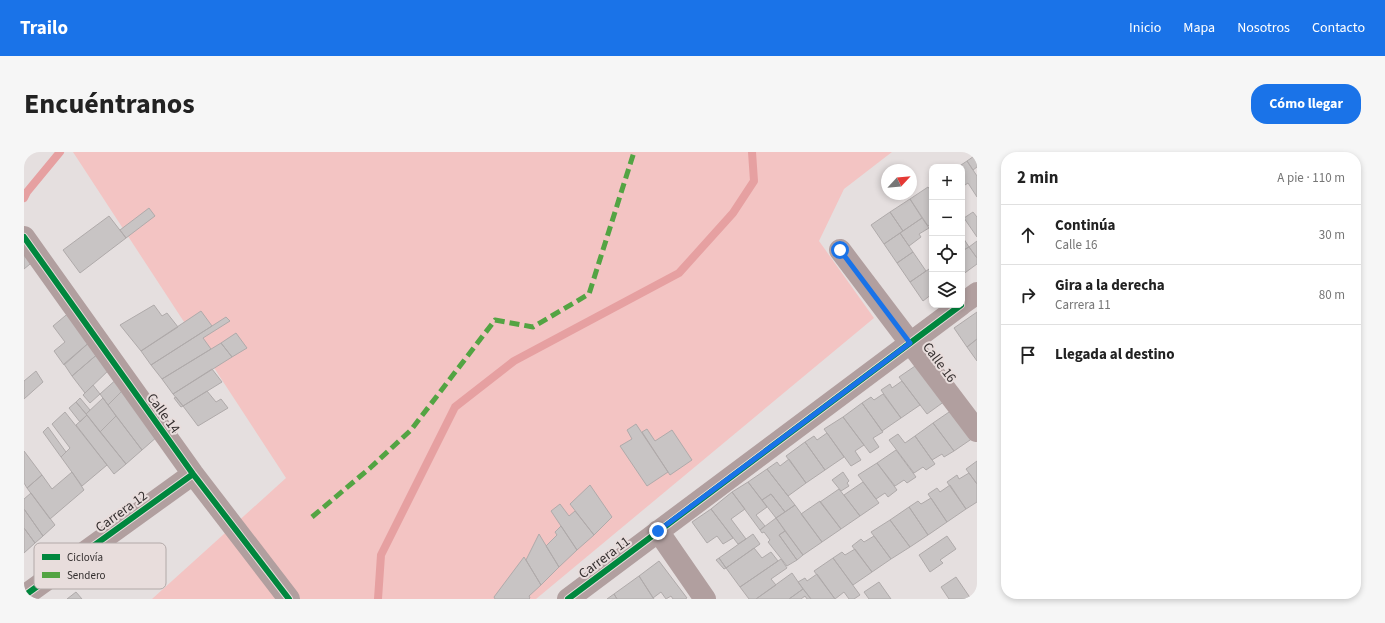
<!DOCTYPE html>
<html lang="es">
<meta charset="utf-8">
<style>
body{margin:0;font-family:"Source Sans 3",sans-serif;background:#f6f6f6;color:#222}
.controls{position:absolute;right:12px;top:12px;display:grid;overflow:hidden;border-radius:8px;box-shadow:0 2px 6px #0003}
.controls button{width:36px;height:36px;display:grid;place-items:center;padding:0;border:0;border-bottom:1px solid #e0e0e0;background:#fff;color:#222;font:20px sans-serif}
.compass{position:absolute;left:857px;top:12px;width:36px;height:36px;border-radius:50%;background:#fff;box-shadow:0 2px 6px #0003;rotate:64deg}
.stop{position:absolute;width:12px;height:12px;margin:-9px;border:3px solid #1a73e8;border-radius:50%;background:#fff}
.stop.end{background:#1a73e8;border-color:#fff;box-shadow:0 1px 4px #0008}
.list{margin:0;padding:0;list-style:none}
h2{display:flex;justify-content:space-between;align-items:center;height:52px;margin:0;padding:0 16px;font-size:17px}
h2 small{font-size:13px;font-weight:400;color:#767676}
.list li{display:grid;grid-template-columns:26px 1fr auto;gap:12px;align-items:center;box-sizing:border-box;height:60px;padding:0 16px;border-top:1px solid #e0e0e0}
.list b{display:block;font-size:15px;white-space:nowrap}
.list p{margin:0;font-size:13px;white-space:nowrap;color:#767676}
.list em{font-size:13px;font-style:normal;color:#767676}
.icon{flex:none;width:22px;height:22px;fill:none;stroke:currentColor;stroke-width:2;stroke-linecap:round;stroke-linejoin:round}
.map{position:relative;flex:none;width:953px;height:447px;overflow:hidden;border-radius:16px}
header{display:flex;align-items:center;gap:24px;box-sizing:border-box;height:56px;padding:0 20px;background:#1a73e8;color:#fff}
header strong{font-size:19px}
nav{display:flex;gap:22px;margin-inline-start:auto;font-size:14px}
.intro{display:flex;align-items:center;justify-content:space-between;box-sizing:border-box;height:96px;padding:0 24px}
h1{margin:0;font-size:28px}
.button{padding:10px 18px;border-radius:16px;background:#1a73e8;color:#fff;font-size:14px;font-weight:700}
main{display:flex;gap:24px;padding:0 24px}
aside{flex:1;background:#fff;border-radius:16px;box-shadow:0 2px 6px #0003}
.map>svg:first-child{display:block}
.green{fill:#f3c4c3}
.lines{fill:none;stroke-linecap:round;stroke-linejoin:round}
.stream{stroke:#e6a0a1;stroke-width:8}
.building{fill:#c8c4c4;stroke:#afaaaa}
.minor{stroke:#b19f9f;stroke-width:22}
.quiet{stroke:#53a443;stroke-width:5;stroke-dasharray:10 5;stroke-linecap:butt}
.cycleway-casing{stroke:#e8dddc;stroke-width:8}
.cycleway{stroke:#00873e;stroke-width:6}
.route{stroke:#1a73e8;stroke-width:5}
.labels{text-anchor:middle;stroke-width:4;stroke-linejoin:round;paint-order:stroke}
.street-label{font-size:14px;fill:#342f2f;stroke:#e8dddc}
.key{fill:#e8dddc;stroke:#b2a9a8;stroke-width:1}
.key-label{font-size:11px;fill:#342f2f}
</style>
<header>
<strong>Trailo</strong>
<nav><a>Inicio</a><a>Mapa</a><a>Nosotros</a><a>Contacto</a></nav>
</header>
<div class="intro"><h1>Encuéntranos</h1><a class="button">Cómo llegar</a></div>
<main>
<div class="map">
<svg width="953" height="447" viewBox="0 0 953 447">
<rect width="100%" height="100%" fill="#e5dfdf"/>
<path class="green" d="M49,0H868L820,37L795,89L850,166L512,447H128L262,326Z"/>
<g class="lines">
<path class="stream" d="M0,46L3,40L36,0
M354,447L357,403L431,255L490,209L655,121L709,61L730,29L728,0"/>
</g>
<path class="building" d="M953,2V15L949,18L943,9Z
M943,9L953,24V45L944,31L938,35V15H934Z
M904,35L908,40V71L904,74L886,47Z
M886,47L898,66L879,79L866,60Z
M125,56L131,64L102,86L96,78Z
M866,60L879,79L860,92L847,73Z
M949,60L953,65V85L940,66Z
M85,64L102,86L56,121L39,98Z
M898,66L905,76L895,82L897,85L885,94L876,81Z
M876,81L889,100L873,111L860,92Z
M938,84L945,95L938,99Z
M953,89V106L945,95Z
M0,94L11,108L0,117Z
M945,95L953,106V112L938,123V99Z
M889,100L902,119L886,130L873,111Z
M908,115V142L899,149L886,130Z
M130,153L138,164L143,161L154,175L117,199L96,173Z
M47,159L68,188L40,213L30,199L41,190L29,174Z
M177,159L188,174L127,213L117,199Z
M953,160V187L943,195L930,176Z
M202,165L206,169L179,186L187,197L138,227L127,213Z
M212,181L223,196L208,205L197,191Z
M953,187V209L943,195Z
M68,188L76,200L48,224L40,212Z
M197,191L208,205L149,242L138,227Z
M76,200L88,215L61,241L48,224Z
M894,212L921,249L903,262L875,225Z
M188,217L198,230L159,254L149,242Z
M12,219L19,230L0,247V229Z
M95,225L102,235L84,253L76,242Z
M878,229L896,253L877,266L857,238L866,232L868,236Z
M69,233L76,242L66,251L59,243Z
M102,235L134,284L118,298L84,253Z
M183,239L192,250L197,247L204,256L174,274L159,254Z
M859,242L877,266L858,279L838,251L847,245L850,248Z
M152,245L159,254L157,255L150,246Z
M56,246L66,258L62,262L52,250Z
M79,246L92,264L76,280L62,262Z
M52,250L63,263L56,270L45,256Z
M838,251L859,280L849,286L855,295L846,301L819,265Z
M928,258L949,286L930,299L909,271Z
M41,260L83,313L58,334L37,305L46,296L28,272Z
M63,263L102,312L90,322L52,273Z
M92,264L118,298L102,312L76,280Z
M819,265L840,293L831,299L837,308L827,314L800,277Z
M909,271L930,299L920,305L918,302L908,308L891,284Z
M612,272L644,320L623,334L596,294L608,287L603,278Z
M24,275L42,300L37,305L19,280Z
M623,277L631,289L648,278L668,308L646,323L618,280Z
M803,281L820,305L801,318L781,290L790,284L793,288Z
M874,282L881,291L891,284L911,312L902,318L899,315L890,321L865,288Z
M781,290L801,318L782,331L762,304Z
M872,298L892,325L883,331L880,328L871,334L853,311Z
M0,299L18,323L3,336L0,331Z
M765,307L782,331L764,344L743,317L753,310L756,314Z
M953,309V332L942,317Z
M853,311L873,338L864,345L861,341L852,347L834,323Z
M743,317L771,353L761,360L747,342L738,348L724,330Z
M48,320L60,338L26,367L3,336L18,323L28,337Z
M819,320L825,329L823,331L825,334L817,339L808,328Z
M945,321L953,332V350L942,357L923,330L933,323L935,327Z
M724,330L743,355L732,363L741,374L736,378L708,340Z
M839,330L855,351L836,364L820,343Z
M566,333L588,365L570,383L546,352Z
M926,333L942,357L923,370L904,342L913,336L916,340Z
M815,337L836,364L817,377L796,350Z
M708,340L721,357L707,367L722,387L714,392L687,357Z
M7,341L31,373L19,384L0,357V347Z
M747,342L761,360L752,366L738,348Z
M907,346L923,370L904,383L885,355L894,349L897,352Z
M796,349L817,377L798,390L777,362Z
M536,352L545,364L551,359L570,383L553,398L527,359Z
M771,353L798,390L779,403L752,366Z
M885,355L904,383L886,395L866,368Z
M0,357L19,384L11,391L0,376Z
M687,357L709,386L699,392L693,384L683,391L668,370Z
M752,366L761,379L755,383L773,408L763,414L744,390L746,388L740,380L738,381L736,378Z
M866,368L886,395L867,407L847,380Z
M537,374L553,398L535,415L522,394L533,383L531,380Z
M0,376L11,391L0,401Z
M761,379L779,403L773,408L755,383Z
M515,382L535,415L517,433L502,408Z
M729,382L736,392L702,416L695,406Z
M850,384L867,407L848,420L828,394L837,387L840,390Z
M923,384L932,397L916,408L919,411L906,420L895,403Z
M730,396L738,406L747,400L754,409L716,435L702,416Z
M831,397L848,420L829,433L809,406L818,400L821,403Z
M500,405L517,433L505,444L506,446L505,447H471L470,445Z
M695,406L702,416L700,417L692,408Z
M809,406L836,443L830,447H825L820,440L811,447L790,419Z
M757,407L763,416L747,427L752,433L732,447H725L716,435Z
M635,409L663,446L661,447H649L647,444L642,447L637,440L629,446L615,424Z
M768,421L779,437L765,447H732Z
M793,422L811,447H787L774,430L781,426L783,429Z
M615,424L630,447H593L590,442Z
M932,425L947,447H925L917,435Z
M855,430L867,447H845L840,440Z
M779,437L787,447H783L781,444L777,447H765Z
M52,440L58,447H43Z
M590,442L593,447H583Z"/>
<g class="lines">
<path class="minor" d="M0,85L169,322L265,447
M816,98L953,279
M938,152L953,141
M634,379L681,447
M0,444L169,322
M544,447L937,153"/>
<path class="quiet" d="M288,365L346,316L387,278L471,168L509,175L565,142L610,0"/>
<defs>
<path id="cycleway" d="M0,85L169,322L265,447
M0,444L169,322
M544,447L937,153"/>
</defs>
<use href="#cycleway" class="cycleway-casing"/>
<use href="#cycleway" class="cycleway"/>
</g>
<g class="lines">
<path class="route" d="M634,379L886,191L816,98"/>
</g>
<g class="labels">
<g class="street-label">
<text transform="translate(916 210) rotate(53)" y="5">Calle 16</text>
<text transform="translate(140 261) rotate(54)" y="5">Calle 14</text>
<text transform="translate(97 359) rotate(-36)" y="5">Carrera 12</text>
<text transform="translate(580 405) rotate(-37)" y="5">Carrera 11</text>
</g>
</g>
<rect x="10" y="391" width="132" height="46" rx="6" class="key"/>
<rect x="18" y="402" width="18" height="6" fill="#00873e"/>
<rect x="18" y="420" width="18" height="6" fill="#53a443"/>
<g class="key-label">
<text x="43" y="409">Ciclovía</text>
<text x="43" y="427">Sendero</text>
</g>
</svg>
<div class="controls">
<button>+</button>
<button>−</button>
<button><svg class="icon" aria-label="locate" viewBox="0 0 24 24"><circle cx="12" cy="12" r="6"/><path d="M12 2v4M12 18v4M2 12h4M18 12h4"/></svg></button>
<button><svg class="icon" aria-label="layers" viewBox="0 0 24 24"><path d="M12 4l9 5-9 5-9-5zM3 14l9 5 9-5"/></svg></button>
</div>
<svg class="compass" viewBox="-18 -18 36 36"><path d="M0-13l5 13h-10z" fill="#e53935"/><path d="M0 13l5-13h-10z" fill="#767676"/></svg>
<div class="stop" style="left:816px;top:98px"></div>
<div class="stop end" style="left:634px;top:379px"></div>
</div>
<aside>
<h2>2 min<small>A pie · 110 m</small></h2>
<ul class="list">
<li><svg class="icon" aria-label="ahead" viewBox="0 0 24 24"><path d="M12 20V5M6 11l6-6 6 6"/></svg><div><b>Continúa</b><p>Calle 16</p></div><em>30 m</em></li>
<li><svg class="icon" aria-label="right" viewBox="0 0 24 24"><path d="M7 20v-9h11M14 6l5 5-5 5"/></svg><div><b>Gira a la derecha</b><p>Carrera 11</p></div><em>80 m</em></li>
<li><svg class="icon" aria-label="arrive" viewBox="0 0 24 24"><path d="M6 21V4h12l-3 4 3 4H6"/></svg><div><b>Llegada al destino</b></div></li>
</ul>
</aside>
</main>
